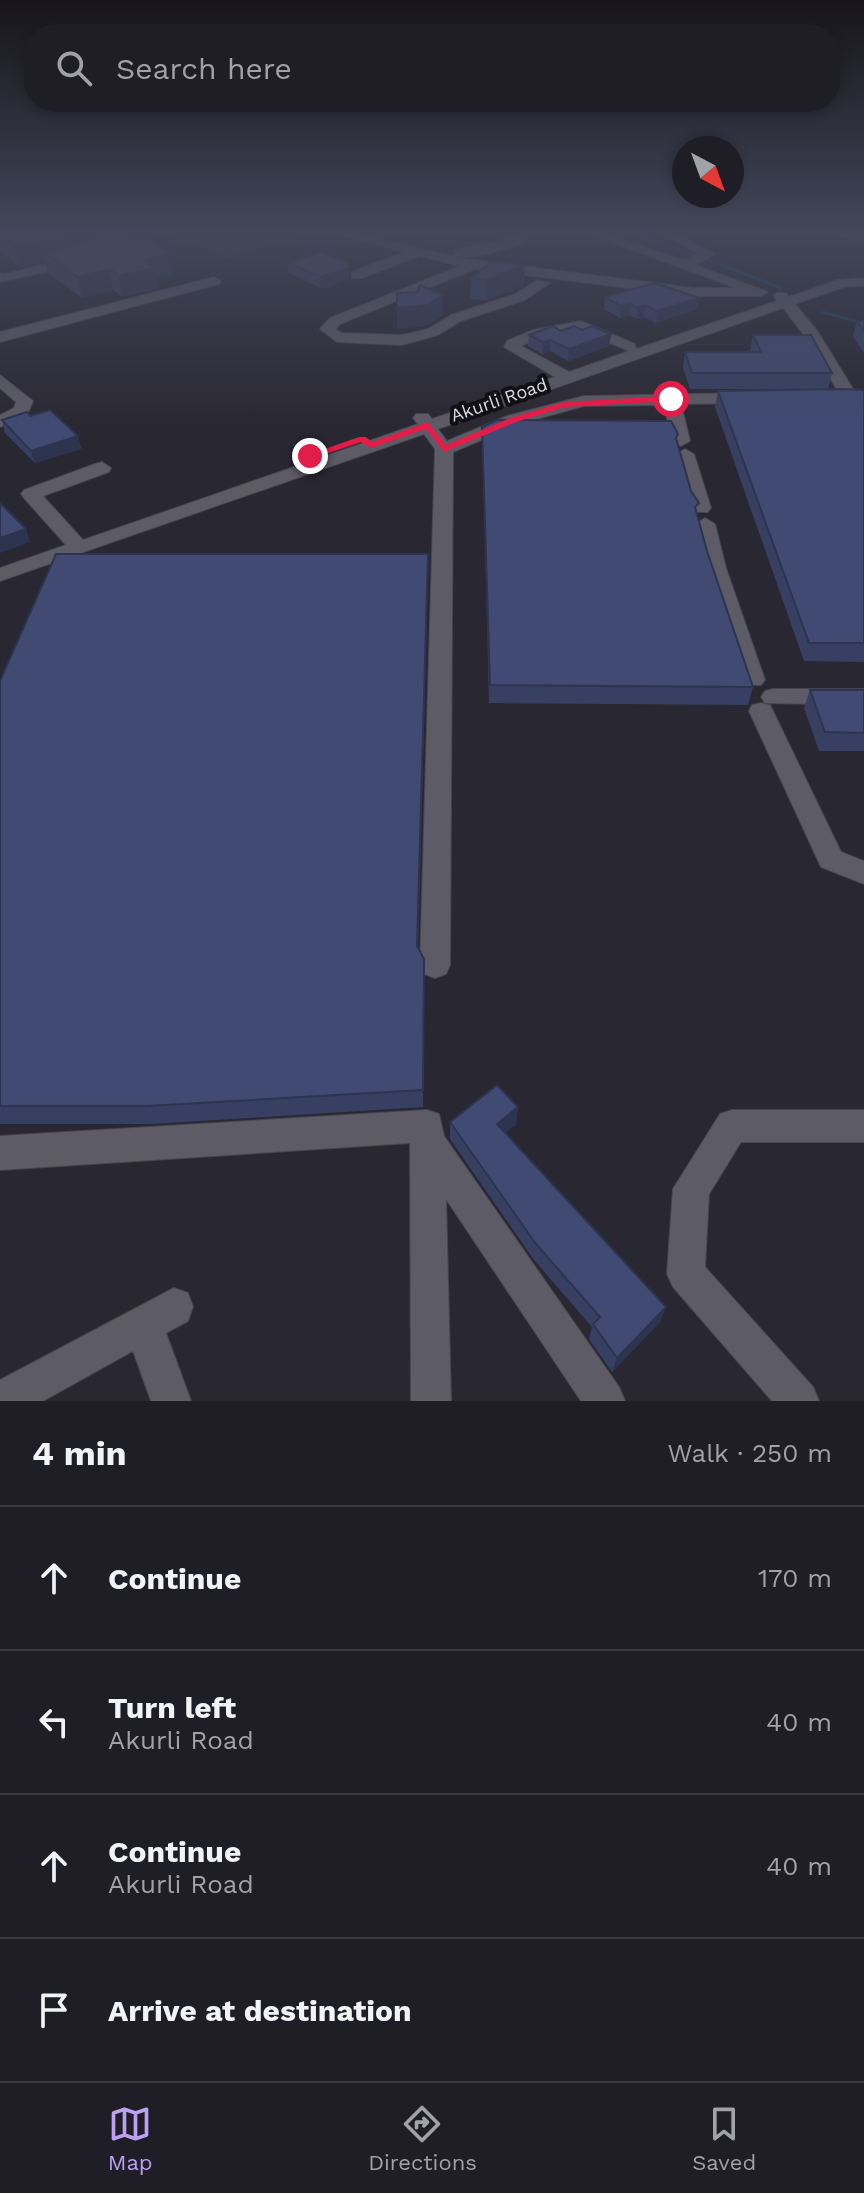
<!DOCTYPE html>
<meta charset="utf-8">
<style>
body{margin:0;font-family:"Work Sans",sans-serif;background:#27262d;color:#f1f3f6}
.compass{position:absolute;left:672px;top:136px;width:72px;height:72px;border-radius:50%;background:#1f1d25;box-shadow:0 4px 12px #0003;rotate:139deg}
.stop{position:absolute;width:24px;height:24px;margin:-18px;border:6px solid #e11d48;border-radius:50%;background:#fff}
.stop.end{background:#e11d48;border-color:#fff;box-shadow:0 2px 8px #0008}
.list{margin:0;padding:0;list-style:none}
h2{display:flex;justify-content:space-between;align-items:center;height:104px;margin:0;padding:0 32px;font-size:34px}
h2 small{font-size:26px;font-weight:400;color:#a1a2a7}
.list li{display:grid;grid-template-columns:52px 1fr auto;gap:24px;align-items:center;box-sizing:border-box;height:144px;padding:0 32px;border-top:2px solid #3c3b42}
.list b{display:block;font-size:30px;white-space:nowrap}
.list p{margin:0;font-size:26px;white-space:nowrap;color:#a1a2a7}
.list em{font-size:26px;font-style:normal;color:#a1a2a7}
.icon{flex:none;width:44px;height:44px;fill:none;stroke:currentColor;stroke-width:2;stroke-linecap:round;stroke-linejoin:round}
.map{position:relative;flex:none;width:864px;height:1401px;overflow:hidden}
.search{position:absolute;background:#1f1d25;box-shadow:0 4px 12px #0003;left:24px;right:24px;top:24px;height:88px;display:flex;align-items:center;gap:20px;box-sizing:border-box;padding:0 28px;border-radius:32px;color:#a1a2a7;font-size:30px}
.sheet{height:680px;background:#1f1d25}
nav{display:flex;justify-content:space-around;align-items:center;box-sizing:border-box;height:112px;border-top:2px solid #3c3b42;background:#1f1d25;font-size:22px;color:#a1a2a7}
nav a{display:grid;justify-items:center;gap:4px}
nav .on{color:#bca0f2}
.map>svg:first-child{display:block}
.green{fill:#4d2d45}
.lines{fill:none;stroke-linecap:round;stroke-linejoin:round}
.stream{stroke:#1f3f61;stroke-width:3}
.minor-casing{stroke:#46454d;stroke-width:2}
.minor{fill:#5d5b66;fill-rule:evenodd}
.wall{fill:#374063}
.shaded-wall{fill:#2d3450}
.building{fill:#404a73;stroke:#2d3450;stroke-width:2}
.route{fill:#e11d48}
.labels{text-anchor:middle;stroke-width:8;stroke-linejoin:round;paint-order:stroke}
.far-street-label{font-size:18px;fill:#dbdae0;stroke:#111015}
</style>
<div class="map">
<svg width="864" height="1401" viewBox="0 0 864 1401">
<rect width="100%" height="100%" fill="#292731"/>
<path class="green" d="M189,233H325L303,235L228,258L172,237Z"/>
<g class="lines">
<path class="stream" d="M635,233L697,256
M709,260L781,288
M822,312L864,323"/>
<defs>
<path id="minor" d="M333,233H353L453,256V251C478,242 496,246 517,233H533L526,238V243L484,255L460,258L693,288H736L586,233H603L684,260L698,254L660,233H675L715,254L696,265L768,292L761,296H693L475,269L340,324L336,329L341,333L402,335L428,329L451,315L515,294L538,280L550,283L525,300L461,321L438,335L402,345L337,342L320,329L330,318L460,266L419,256L362,278H352V272L404,252Z
M838,233H864V241L839,236Z
M79,256L86,260L84,263L0,282V273L5,274Z
M214,277L221,281L219,284L0,342V332Z
M864,278V286L844,287L795,304L818,332L858,397L856,401H844L803,334L783,308L438,429L447,441L507,416L584,396L750,393L758,398L750,403L681,404L690,441L681,446L672,441L664,405L584,406L519,424L453,452L450,965L446,974L435,978L424,974L420,965L435,449L424,434L0,581V568L66,545L24,498L21,494L24,490L95,464L102,462L111,468L109,472L43,496L83,540L418,424L413,418L416,414H428L432,419L555,377L504,347L507,341L533,330L581,321L635,344L636,349L777,301L774,296L776,293H786L789,297L837,280ZM579,330L629,351L569,372L521,346L542,337Z
M0,375L33,401L27,415L0,427V415L14,408L16,402L0,388Z
M685,449L694,454L711,508L708,512H694L691,508L676,454Z
M705,518L715,524L726,568L765,680L761,685H745L741,680L706,568L695,524Z
M773,689H864V705L765,703L761,697L765,691Z
M761,703L770,705L773,711L841,852L864,861V884L821,867L749,711L752,705Z
M427,1110L439,1114L444,1136L619,1387L625,1401H581L446,1199L451,1401H411L410,1143L0,1170V1136Z
M732,1110H864V1142H741L709,1194L705,1267L813,1387L819,1401H772L673,1287L667,1274L673,1189L720,1114Z
M174,1288L188,1293L193,1307L188,1321L166,1333L191,1401H151L133,1351L43,1401H0V1380Z"/>
</defs>
<use href="#minor" class="minor-casing"/>
<use href="#minor" class="minor"/>
</g>
<path class="wall" d="M0,233H111V235L174,274L156,279L157,289L123,297L113,290L82,298L48,273L45,261L20,267L0,250Z
M492,261L524,285L486,300L470,299L471,278Z
M288,263L349,279L322,289L289,273Z
M605,297L697,309L656,323L644,317L637,319L629,315L620,318L604,309Z
M857,321H864V353L853,336Z
M582,330L611,334L609,346L568,361L550,351L542,354L528,346L529,335L561,331Z
M753,335L832,373L828,389H690L683,368L685,352H750V350Z
M864,390V662L804,661L715,407L718,391Z
M30,416L78,436L81,449L35,463L5,433L2,420Z
M482,427L677,442L707,551L753,687L748,705L489,703Z
M428,571L418,948L424,959L423,1107L154,1124H0V681Z
M810,690H864V751H819L804,708Z
M518,1107L516,1124L505,1133L666,1307L660,1322L612,1372L589,1339L592,1327L534,1260L450,1139V1122Z"/>
<path class="shaded-wall" d="M75,233H111L113,244L43,252L45,261L20,267L15,247Z
M171,254L174,274L156,279L157,289L123,297L119,276L144,261Z
M525,265L524,285L486,300V280Z
M349,268V279L322,289L321,277Z
M109,269L113,290L82,298L78,277Z
M443,295V316L427,326L397,329V308Z
M699,298L697,309L656,323L657,311Z
M630,304L629,315L620,318L621,306Z
M645,305L644,317L637,319L638,308Z
M611,334L609,346L568,361L569,349Z
M551,340L550,351L542,354L543,342Z
M78,436L81,449L35,463L31,451Z
M26,529L30,542L0,553V538Z
M428,571L417,965V946Z
M518,1107L516,1124L496,1141L497,1124Z
M666,1307L660,1322L612,1372L617,1358Z"/>
<path class="building" d="M0,233H75L15,247L0,234Z
M122,233L133,240L144,237L171,254L144,261L154,268L119,276L109,269L78,277L43,252Z
M322,252L348,263L349,268L321,277L288,263Z
M492,261L525,265L486,280L471,278Z
M655,283L699,298L657,311L645,305L638,308L630,304L621,306L605,297Z
M420,285L443,295L427,305L397,308V293L417,292Z
M857,321H864V331Z
M553,326L561,331L574,326L582,330L592,326L611,334L569,349L551,340L543,342L529,335Z
M753,335H811L832,373H692L685,352H761Z
M841,389L864,390V643H809L718,391Z
M50,410L78,436L31,451L2,420L27,412L30,416Z
M497,420L671,421L678,434L676,438L691,491L699,503L695,507L707,551L753,687L490,685L482,427Z
M0,503L26,529L0,538Z
M56,554H428L417,946L424,959L423,1090L148,1106H0V681Z
M810,690H864V733L825,732Z
M497,1085L518,1107L497,1124L666,1307L617,1358L593,1324L600,1317L536,1244L450,1122Z"/>
<linearGradient id="sky" x2="0" y2="1"><stop stop-color="#17151b"/><stop offset="0.54" stop-color="#43475a"/><stop offset="1" stop-color="#43475a" stop-opacity="0"/></linearGradient>
<rect width="864" height="429" fill="url(#sky)"/>
<path class="route" d="M671,396L675,401L565,407L516,422L444,452L426,429L371,448L361,442L314,458L305,456L359,437H366L372,442L428,422L446,445L510,418L564,402Z"/>
<g class="labels">
<g class="far-street-label">
<text transform="translate(499 400) rotate(-19)" y="6">Akurli Road</text>
</g>
</g>
</svg>
<svg class="compass" viewBox="-18 -18 36 36"><path d="M0-13l5 13h-10z" fill="#e53935"/><path d="M0 13l5-13h-10z" fill="#a1a2a7"/></svg>
<div class="stop" style="left:671px;top:399px"></div>
<div class="stop end" style="left:310px;top:456px"></div>
<div class="search"><svg class="icon" aria-label="search" viewBox="0 0 24 24"><circle cx="10" cy="10" r="6"/><path d="M15 15l6 6"/></svg>Search here</div>
</div>
<section class="sheet">
<h2>4 min<small>Walk · 250 m</small></h2>
<ul class="list">
<li><svg class="icon" aria-label="ahead" viewBox="0 0 24 24"><path d="M12 20V5M6 11l6-6 6 6"/></svg><div><b>Continue</b></div><em>170 m</em></li>
<li><svg class="icon" aria-label="left" viewBox="0 0 24 24"><path d="M17 20v-9H6M10 6l-5 5 5 5"/></svg><div><b>Turn left</b><p>Akurli Road</p></div><em>40 m</em></li>
<li><svg class="icon" aria-label="ahead" viewBox="0 0 24 24"><path d="M12 20V5M6 11l6-6 6 6"/></svg><div><b>Continue</b><p>Akurli Road</p></div><em>40 m</em></li>
<li><svg class="icon" aria-label="arrive" viewBox="0 0 24 24"><path d="M6 21V4h12l-3 4 3 4H6"/></svg><div><b>Arrive at destination</b></div></li>
</ul>
</section>
<nav>
<a class="on"><svg class="icon" aria-label="map" viewBox="0 0 24 24"><path d="M3 6l6-2 6 2 6-2v14l-6 2-6-2-6 2zM9 4v14M15 6v14"/></svg>Map</a>
<a><svg class="icon" aria-label="directions" viewBox="0 0 24 24"><path d="M12 3l9 9-9 9-9-9zM9 14v-3h6M13 9l2 2-2 2"/></svg>Directions</a>
<a><svg class="icon" aria-label="saved" viewBox="0 0 24 24"><path d="M7 4h10v16l-5-4-5 4z"/></svg>Saved</a>
</nav>
